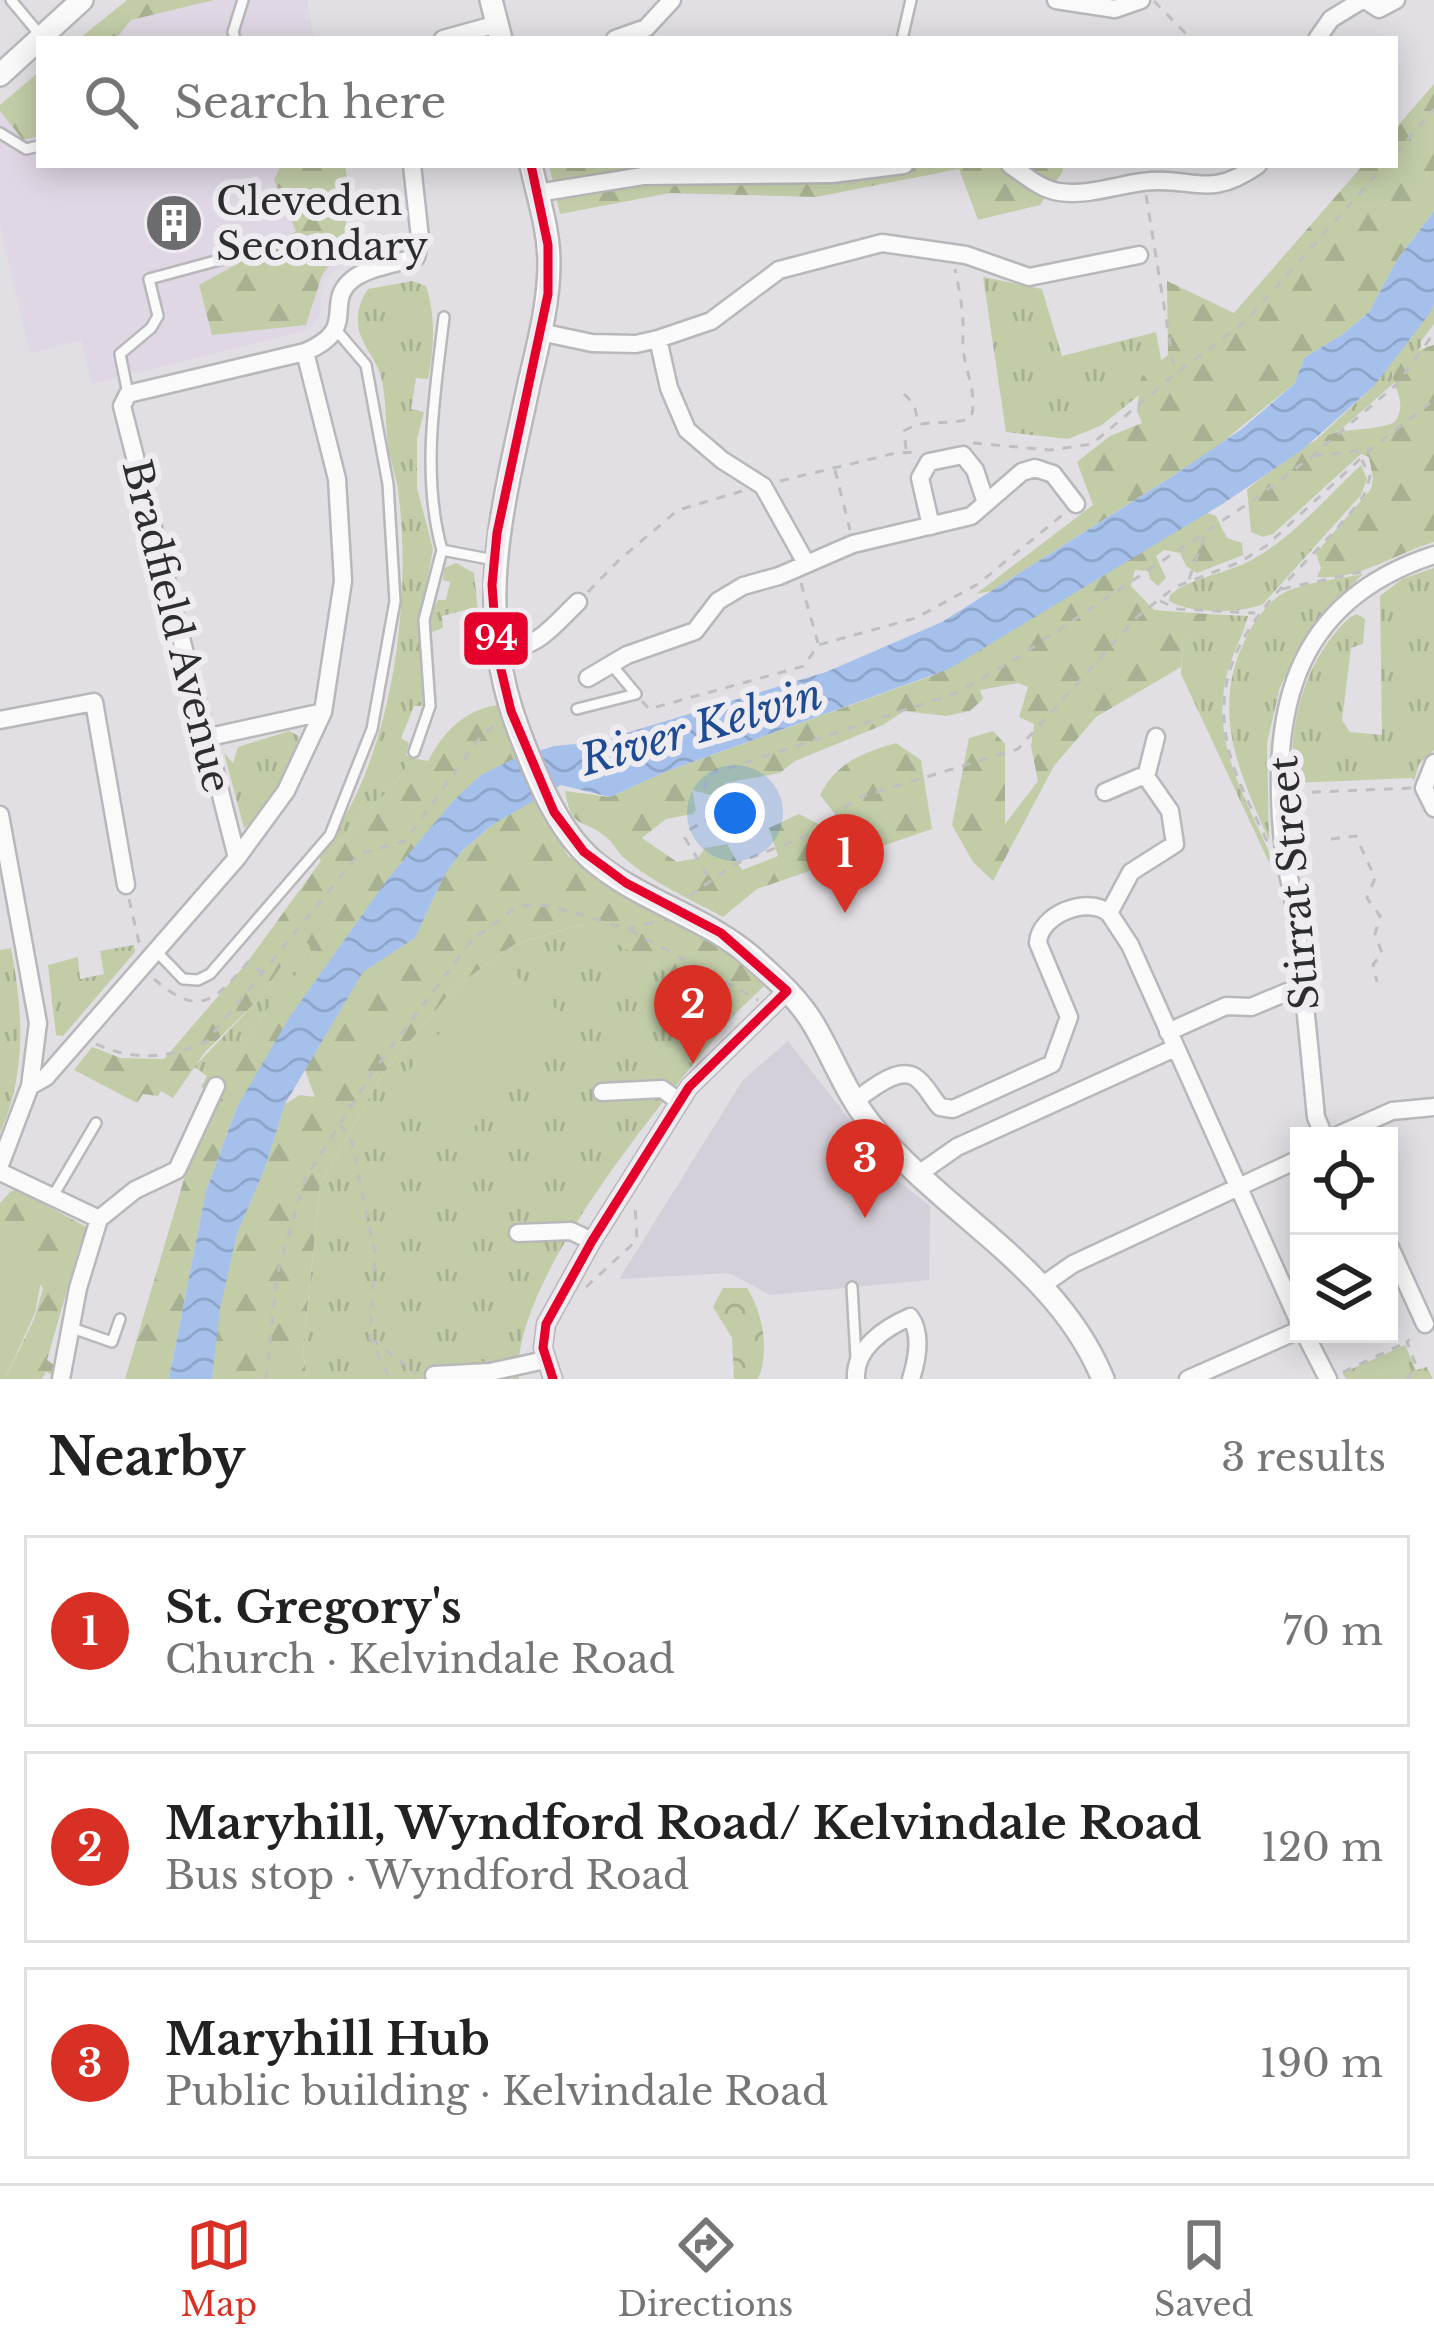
<!DOCTYPE html>
<meta charset="utf-8">
<style>
body{margin:0;font-family:"Libre Baskerville",serif;background:#f6f6f6;color:#222}
.controls{position:absolute;right:36px;bottom:36px;display:grid;overflow:hidden;border-radius:0px;box-shadow:0 6px 30px #0003}
.controls button{width:108px;height:108px;display:grid;place-items:center;padding:0;border:0;border-bottom:3px solid #e0e0e0;background:#fff;color:#222;font:60px sans-serif}
.you{position:absolute;left:735px;top:813px;width:42px;height:42px;margin:-30px;border:9px solid #fff;border-radius:50%;background:#1a73e8;box-shadow:0 0 0 18px #1a73e833}
.badge{display:grid;place-items:center;width:78px;height:78px;border-radius:50%;background:#d93025;color:#fff;font-size:39px;font-weight:700}
.pin{position:absolute;translate:-50% -99px;filter:drop-shadow(0 3px 6px #0008)}
.pin::after{content:'';position:absolute;top:63px;width:42px;height:36px;background:inherit;clip-path:polygon(0 0,100% 0,50% 100%)}
.list{margin:0;padding:0;list-style:none}
h2{display:flex;justify-content:space-between;align-items:center;height:156px;margin:0;padding:0 48px;font-size:51px}
h2 small{font-size:39px;font-weight:400;color:#767676}
.list li{display:grid;grid-template-columns:78px 1fr auto;gap:36px;align-items:center;box-sizing:border-box;height:192px;margin:0 24px 24px;padding:0 24px;border:3px solid #e0e0e0;border-radius:0px}
.list b{display:block;font-size:45px;white-space:nowrap}
.list p{margin:0;font-size:39px;white-space:nowrap;color:#767676}
.list em{font-size:39px;font-style:normal;color:#767676}
.icon{flex:none;width:66px;height:66px;fill:none;stroke:currentColor;stroke-width:2;stroke-linecap:round;stroke-linejoin:round}
.map{position:relative;flex:none;width:1434px;height:1379px;overflow:hidden}
.search{position:absolute;background:#fff;box-shadow:0 6px 30px #0003;left:36px;right:36px;top:36px;height:132px;display:flex;align-items:center;gap:30px;box-sizing:border-box;padding:0 42px;border-radius:0px;color:#767676;font-size:45px}
.sheet{height:804px;background:#fff}
nav{display:flex;justify-content:space-around;align-items:center;box-sizing:border-box;height:168px;border-top:3px solid #e0e0e0;background:#fff;font-size:33px;color:#767676}
nav a{display:grid;justify-items:center;gap:6px}
nav .on{color:#d93025}
.map>svg:first-child{display:block}
.built{fill:#d4d0d9}
.education{fill:#dfd7e3}
.grass{fill:url(#grass-tufts)}
.forest{fill:url(#forest-firs)}
.park{fill:url(#park-crowns)}
.pitch{fill:#c2cda8}
.water{fill:url(#water-waves)}
.lines{fill:none;stroke-linecap:round;stroke-linejoin:round}
.service-casing{stroke:#b8b7ba;stroke-width:14}
.minor-casing{stroke:#b8b7ba;stroke-width:21}
.tertiary-casing{stroke:#b8b7ba;stroke-width:26}
.path{stroke:#bfbfbf;stroke-width:3;stroke-dasharray:9 9;stroke-linecap:butt}
.service{stroke:#fafafb;stroke-width:9}
.minor{stroke:#fafafb;stroke-width:16}
.tertiary{stroke:#fafafb;stroke-width:21}
.bus-1-casing{stroke:#eeebf1;stroke-width:18}
.bus-1{stroke:#e4002b;stroke-width:9}
.labels{text-anchor:middle;stroke-width:12;stroke-linejoin:round;paint-order:stroke}
.poi-label{font-size:39px;fill:#2d2c2f;stroke:#eeebf1;text-anchor:start}
.street-label{font-size:39px;fill:#2d2c2f;stroke:#eeebf1}
.water-label{font-size:42px;font-style:italic;fill:#1e4b92;stroke:#eeebf1}
.line-badge{stroke:#eeebf1;stroke-width:4.5}
.badge-label{font-size:33px;text-anchor:middle;font-weight:bold;fill:#fff}
</style>
<div class="map">
<svg width="1434" height="1379" viewBox="0 0 1434 1379">
<defs>
<pattern id="grass-tufts" width="24" height="20" patternUnits="userSpaceOnUse" patternTransform="scale(3)"><rect width="24" height="20" fill="#c2cda8"/><path d="M3 7l-1-3M5 7V3M7 7l1-3M15 17l-1-3M17 17v-4M19 17l1-3" fill="none" stroke="#a7b091"/></pattern>
<pattern id="forest-firs" width="22" height="20" patternUnits="userSpaceOnUse" patternTransform="scale(3)"><rect width="22" height="20" fill="#c2cda8"/><path d="M5 1l3.5 6h-7zM16 11l3.5 6h-7z" fill="#a7b091"/></pattern>
<pattern id="park-crowns" width="20" height="18" patternUnits="userSpaceOnUse" patternTransform="scale(3)"><rect width="20" height="18" fill="#c2cda8"/><path d="M2 6a3 3 0 1 1 6 0M12 15a3 3 0 1 1 6 0" fill="none" stroke="#a7b091"/></pattern>
<pattern id="water-waves" width="16" height="10" patternUnits="userSpaceOnUse" patternTransform="scale(3)"><rect width="16" height="10" fill="#a5c0eb"/><path d="M0 5q4-4 8 0t8 0" fill="none" stroke="#8ea5ca"/></pattern>
</defs>
<rect width="100%" height="100%" fill="#e1dfe3"/>
<path class="built" d="M788,1041L897,1180L930,1206L929,1280L770,1295L729,1273L619,1279L743,1080Z"/>
<path class="education" d="M127,0H307L314,39H79Z
M39,72V165H336L352,257L323,279L320,316L308,330L92,384L81,340L30,353L0,226V105Z"/>
<path class="grass" d="M983,277L1042,289L1062,356L1156,332L1164,375L1102,425L1068,439L1006,432Z
M412,281L426,286C436,317 434,347 428,379L416,378L411,409L424,412L417,439V488L433,549L420,620L423,706H414L401,738L409,743L406,755L412,758L396,782L321,861L318,856C392,767 413,603 398,490C396,475 390,461 388,446C385,422 387,397 380,373C374,356 359,342 358,323C357,311 361,299 368,289Z
M1434,304V324L1421,341V347L1392,373L1394,383L1339,431L1317,439L1374,386Z
M1361,465L1367,479L1361,495L1263,604C1239,614 1192,614 1169,601L1170,595C1192,576 1229,574 1255,558C1295,535 1327,497 1361,465Z
M456,563L474,573L478,612L470,613L469,609L442,616L443,628L427,634V620L438,600H446L450,582L443,580L444,568Z
M1434,568V750L1419,764L1414,781L1412,778L1293,783C1288,723 1305,659 1350,617L1357,614L1365,619L1363,644L1351,648L1342,720L1350,732L1382,735L1380,596L1402,579Z
M1363,574L1314,623L1280,687L1267,743L1269,840C1239,772 1209,709 1247,636C1255,620 1272,596 1290,590C1313,581 1339,579 1363,574Z
M1207,614L1248,616C1243,636 1231,656 1226,678C1211,744 1246,799 1272,858L1273,871L1181,674L1183,639L1205,620Z
M289,731L299,736C291,765 269,810 244,828L224,753L233,763L238,747Z
M583,924L737,1012C674,1087 508,1281 519,1379H307L303,1350L320,1185L382,1075L454,988L515,944Z
M299,940L308,943L312,955L309,963L263,1014L220,1084L211,1079L205,1089L201,1087L207,1076L194,1067L257,1001Z
M134,945L135,952L63,1036L56,1035L48,965L78,957L80,979L104,974L100,951Z
M11,948C23,1010 27,1073 0,1133V950Z
M1405,1345L1416,1370L1427,1367L1433,1379H1346L1343,1373Z"/>
<path class="forest" d="M127,0H214L131,20L116,39H79Z
M39,72V136L23,140L0,111V105Z
M1434,84V211L1397,260L1369,312L1343,334L1304,358L1295,383L1209,453L991,591L976,594L1093,505L1077,462L1110,436L1142,423L1137,411L1141,377L1168,355L1167,281L1234,313L1363,165H1395V129Z
M281,165H345L350,198L342,250L322,275L306,325L212,335L199,285L296,231L274,180Z
M549,165H1062L1063,171L1040,205L978,220L959,169L816,197L670,193L560,214Z
M1434,345V542C1394,554 1357,581 1317,577L1321,568L1316,553L1371,489L1373,478L1369,457L1361,454L1273,534L1263,537L1251,532L1247,489C1274,470 1302,442 1334,433C1347,429 1391,429 1396,420C1416,388 1356,368 1434,345Z
M1207,513L1216,516L1227,538L1242,543L1243,555L1197,573L1186,566L1180,553L1164,550L1156,556L1166,578L1158,586L1150,579L1148,571L1135,570L1131,586L1154,610L1207,614L1206,620L1183,639L1181,667L1096,717L1054,766L993,881L973,862L952,825L969,738L993,731L1005,744V824L1038,781L1031,746L1034,724L1019,717L1028,687L1018,683L980,690L983,699L970,711L946,716L904,711L883,725L795,761L780,773L725,783L723,791L714,796L692,790L696,810L693,814L666,819L642,838L677,862L698,858L705,848L727,844L742,870L778,856L769,828L799,814L859,845L820,795C837,762 862,753 896,743L921,760L932,829L757,889L723,917C690,899 653,883 624,858C617,852 614,843 606,837C583,817 572,832 565,791L610,797L665,772L934,675Z
M498,705L520,757L481,775L387,880L237,1107L206,1191L169,1379H125L197,1135L220,1083L263,1014L312,955L308,943L299,941L257,1001L205,1052L173,1098L161,1091L158,1096L143,1094L137,1103L74,1070L92,1047L121,1058L164,1059L245,965L321,861L396,782L412,758L428,761C444,731 464,710 498,705Z
M535,799L568,856L680,923L721,942L764,986L737,1012L582,924L515,944L454,988L382,1075L320,1185L303,1350L307,1379H212L219,1309L237,1234L265,1168L285,1104L300,1095L315,1097L305,1070L363,971L415,938L444,876L462,851L492,825Z
M18,1190L90,1229L79,1248L47,1360L58,1368L55,1376L46,1372L42,1379H5L34,1319L43,1289L28,1266L0,1248V1203L11,1191Z"/>
<path class="park" d="M723,1288H747C763,1313 770,1351 758,1379H734L732,1338L713,1307Z"/>
<path class="pitch" d="M498,961L565,1016L457,1148L390,1094Z
M0,1241L13,1246L41,1281L35,1313L5,1379H0Z"/>
<path class="water" d="M1434,211V304L1430,313L1374,386L1302,450L1224,503L949,669L665,772L610,797L561,785L492,825L462,851L444,876L415,938L363,972L285,1104L265,1168L237,1234L220,1309L212,1379H169L206,1191L237,1107L289,1018L387,880L453,801L481,775L513,759L554,746L597,742L826,672L942,622L1173,476L1243,428L1295,383L1304,358L1343,334L1369,312L1397,260Z"/>
<g class="lines">
<defs>
<path id="service" d="M11,0L41,36
M235,39L233,32L243,0
M902,39L911,0
M0,133L26,149L39,146
M128,394L120,354L151,328L158,316L149,279L223,259
M442,550C421,475 435,393 444,317
M577,709L636,694L611,664
M414,752L430,706L424,620L442,550L494,560
M157,952L183,979L198,980L210,974L330,835L372,729L395,601L388,484L366,365L337,331
M53,1196L96,1123
M852,1287L856,1358
M72,1328L112,1342L120,1319"/>
<path id="minor" d="M1056,0L1115,9L1141,0
M1365,0L1379,9L1396,0
M443,39L497,24
M615,39L646,28L672,0
M1317,39L1331,19L1362,0
M1010,165C1025,175 1040,189 1059,192C1087,196 1114,186 1142,182C1193,175 1207,201 1258,165
M537,193L643,176L832,174L904,165
M540,332L592,343L636,344L658,339L711,321L779,270L882,243L966,255L1029,277L1139,255
M658,339L669,388L687,430L722,460L763,486L806,563
M931,526L920,478L929,462L963,455L975,470L986,503
M497,653C541,645 547,632 578,602
M588,678L627,655L695,631L718,601L743,586L779,576L853,544L971,516L1022,472L1035,468L1053,474L1076,504
M0,720L94,702L126,885
M205,738L323,712
M1434,763L1424,788L1434,808
M1146,777L1156,737
M1105,792L1140,777L1147,778L1170,811L1175,844L1131,872L1109,913
M0,815L38,1023L30,1086L0,1165
M237,858L122,406L128,394L305,352C361,328 322,303 353,279C368,267 397,264 416,257L420,238L412,165
M1109,913L1130,945L1299,1322
M1168,1032L1226,1006L1251,1007L1287,992L1303,989
M30,1086L46,1077L237,858L286,791L323,712L343,581L337,479L305,352
M602,1092L662,1089L679,1101
M854,1101C869,1092 896,1066 915,1077C925,1083 932,1098 940,1107L953,1109L1052,1064L1069,1017L1038,943C1039,915 1087,895 1109,913
M1324,1136L1316,1117C1309,1044 1302,970 1293,897C1291,882 1285,867 1284,852C1269,716 1289,602 1434,555
M1336,1136L1392,1111L1434,1107
M0,1172L99,1219
M920,1173L957,1147L1175,1048
M518,1233L571,1231L592,1241
M1389,1245L1425,1324
M1043,1285L1073,1264L1299,1159
M1305,1334L1328,1379
M434,1375L490,1372L545,1360
M61,1379L78,1288L99,1219L135,1190L177,1170L216,1086
M553,1379L543,1348L546,1324L592,1241L689,1087L787,991
M856,1379C854,1349 884,1328 910,1317C922,1333 917,1360 911,1379
M1188,1379L1299,1330"/>
<path id="tertiary" d="M491,0L501,39
M0,75L82,0
M531,165C538,197 549,230 549,263C549,302 539,341 530,379C504,504 471,609 520,734C537,778 556,827 591,859C639,901 705,916 753,958C775,978 799,999 814,1025C834,1059 847,1096 873,1127C946,1216 1057,1267 1103,1379"/>
</defs>
<use href="#service" class="service-casing"/>
<use href="#minor" class="minor-casing"/>
<use href="#tertiary" class="tertiary-casing"/>
<path class="path" d="M1154,1L1191,39
M1395,154L1434,109
M1146,195L1175,374
M904,394L914,404L918,422
M973,443L1050,450L1092,444L1175,374L1246,321L1385,165
M906,449L904,431C925,417 948,427 971,418C979,390 961,366 963,338C964,314 960,293 955,269
M1314,456L1370,449
M835,470L850,530
M780,481L896,453L917,452
M1189,579L1206,532
M801,583L818,643
M1282,589L1361,572
M588,592L619,560L678,510L742,491
M1160,601L1178,609L1255,613
M642,701L649,709L804,666L818,645L916,618L978,584L1066,512
M1294,793L1411,788
M1331,839L1356,836L1375,878L1367,898L1380,916L1375,934L1382,953L1373,965L1377,982
M1267,841C1254,813 1238,784 1230,755C1197,632 1305,578 1364,495L1370,477L1362,460
M708,876L685,838L689,830L713,816L705,786L708,775L956,693L1012,661L1255,499L1312,456L1397,384L1434,333
M689,896L735,864L816,832L857,798L1018,749L1138,616L1175,587L1240,562L1266,546L1371,449L1434,400
M129,899L140,947
M630,930L758,1000
M154,979C199,1018 214,1002 248,962L261,972
M96,1044C136,1062 167,1058 206,1042L359,854L405,841L481,736L496,724
M340,1125L351,1138L375,1254L370,1338L390,1379
M586,1287L637,1240L635,1205
M371,1339L416,1373
M1343,1372L1407,1342
M266,1379L277,1275L305,1179L374,1070L471,941L516,907L529,905L551,906L628,929L654,922
M1407,1379L1416,1365L1407,1342L1415,1334"/>
<use href="#service" class="service"/>
<use href="#minor" class="minor"/>
<use href="#tertiary" class="tertiary"/>
<defs>
<path id="bus-1" d="M531,165L548,245V294L497,533L492,585L497,653L511,711L554,812L584,852L626,883L721,933L787,991
M553,1379L543,1348L546,1324L592,1241L689,1087L787,991"/>
</defs>
<use href="#bus-1" class="bus-1-casing"/>
<use href="#bus-1" class="bus-1"/>
</g>
<defs>
<symbol id="building-disc" viewBox="-11 -11 22 22"><circle r="9.5" fill="#6c6b6e" stroke="#eeebf1"/><path d="M-4-6H4V6H1V3H-1V6H-4ZM-2.5-4.3h1.7v1.8h-1.7ZM.8-4.3h1.7v1.8H.8ZM-2.5-1h1.7V.8h-1.7ZM.8-1h1.7V.8H.8Z" fill="#fff"/></symbol>
</defs>
<g fill-rule="evenodd">
<use href="#building-disc" x="141" y="190" width="66" height="66"/>
</g>
<g class="labels">
<g class="poi-label">
<text x="216" y="215">Cleveden<tspan x="216" dy="45">Secondary</tspan></text>
</g>
<g class="street-label">
<text transform="translate(177 626) rotate(76)" y="14">Bradfield Avenue</text>
<text transform="translate(1294 883) rotate(-95)" y="14">Stirrat Street</text>
</g>
<g class="water-label">
<text transform="translate(701 727) rotate(-16)" y="15">River Kelvin</text>
</g>
</g>
<rect class="line-badge" x="462" y="610" width="68" height="57" rx="12" fill="#e4002b"/>
<g class="badge-label">
<text x="496" y="650">94</text>
</g>
</svg>
<div class="controls">
<button><svg class="icon" aria-label="locate" viewBox="0 0 24 24"><circle cx="12" cy="12" r="6"/><path d="M12 2v4M12 18v4M2 12h4M18 12h4"/></svg></button>
<button><svg class="icon" aria-label="layers" viewBox="0 0 24 24"><path d="M12 4l9 5-9 5-9-5zM3 14l9 5 9-5"/></svg></button>
</div>
<div class="you"></div>
<div class="pin badge" style="left:845px;top:913px">1</div>
<div class="pin badge" style="left:693px;top:1064px">2</div>
<div class="pin badge" style="left:865px;top:1218px">3</div>
<div class="search"><svg class="icon" aria-label="search" viewBox="0 0 24 24"><circle cx="10" cy="10" r="6"/><path d="M15 15l6 6"/></svg>Search here</div>
</div>
<section class="sheet">
<h2>Nearby<small>3 results</small></h2>
<ul class="list">
<li><span class="badge">1</span><div><b>St. Gregory's</b><p>Church · Kelvindale Road</p></div><em>70 m</em></li>
<li><span class="badge">2</span><div><b>Maryhill, Wyndford Road/ Kelvindale Road</b><p>Bus stop · Wyndford Road</p></div><em>120 m</em></li>
<li><span class="badge">3</span><div><b>Maryhill Hub</b><p>Public building · Kelvindale Road</p></div><em>190 m</em></li>
</ul>
</section>
<nav>
<a class="on"><svg class="icon" aria-label="map" viewBox="0 0 24 24"><path d="M3 6l6-2 6 2 6-2v14l-6 2-6-2-6 2zM9 4v14M15 6v14"/></svg>Map</a>
<a><svg class="icon" aria-label="directions" viewBox="0 0 24 24"><path d="M12 3l9 9-9 9-9-9zM9 14v-3h6M13 9l2 2-2 2"/></svg>Directions</a>
<a><svg class="icon" aria-label="saved" viewBox="0 0 24 24"><path d="M7 4h10v16l-5-4-5 4z"/></svg>Saved</a>
</nav>
